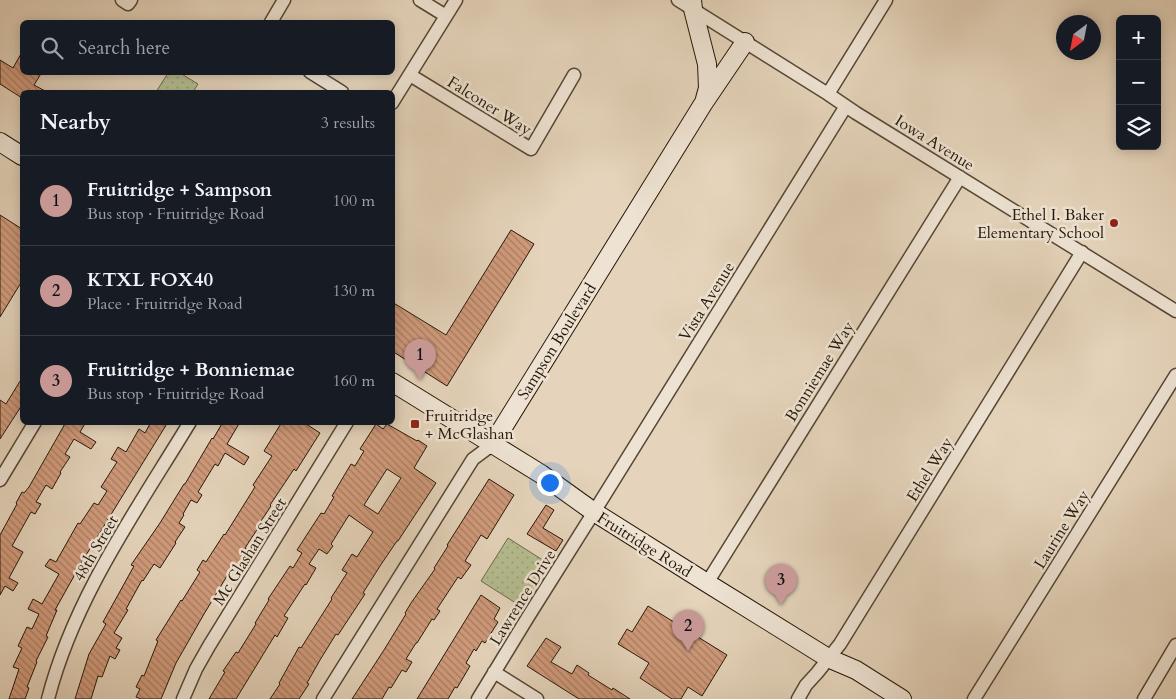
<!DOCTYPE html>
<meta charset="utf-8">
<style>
body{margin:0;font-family:Cardo,serif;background:#20242c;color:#f1f3f6}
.controls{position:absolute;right:15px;top:15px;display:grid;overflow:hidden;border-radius:8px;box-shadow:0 2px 12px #0003}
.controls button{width:45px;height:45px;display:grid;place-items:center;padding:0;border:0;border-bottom:1px solid #363941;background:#171b24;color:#f1f3f6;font:25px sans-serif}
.compass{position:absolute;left:1056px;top:15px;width:45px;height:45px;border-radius:50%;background:#171b24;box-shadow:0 2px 12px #0003;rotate:212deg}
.you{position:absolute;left:549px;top:482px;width:18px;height:18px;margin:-12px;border:4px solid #fff;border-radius:50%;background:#1a73e8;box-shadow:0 0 0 8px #1a73e833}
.badge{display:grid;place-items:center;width:32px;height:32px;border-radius:50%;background:#c59692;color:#111;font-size:16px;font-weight:700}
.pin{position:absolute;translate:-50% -41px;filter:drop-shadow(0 1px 2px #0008)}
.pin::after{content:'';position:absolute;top:26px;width:18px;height:15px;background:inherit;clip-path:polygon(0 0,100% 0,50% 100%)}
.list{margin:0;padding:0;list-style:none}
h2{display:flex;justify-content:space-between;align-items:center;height:65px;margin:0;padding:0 20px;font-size:21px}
h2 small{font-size:16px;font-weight:400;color:#9ea1a6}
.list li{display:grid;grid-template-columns:32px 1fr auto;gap:15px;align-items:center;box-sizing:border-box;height:90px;padding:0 20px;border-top:1px solid #363941}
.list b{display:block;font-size:19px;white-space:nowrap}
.list p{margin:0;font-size:16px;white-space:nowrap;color:#9ea1a6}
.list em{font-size:16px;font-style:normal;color:#9ea1a6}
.icon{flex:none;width:28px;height:28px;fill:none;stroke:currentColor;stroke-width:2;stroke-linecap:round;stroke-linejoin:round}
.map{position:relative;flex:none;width:1176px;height:699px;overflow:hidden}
.search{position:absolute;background:#171b24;box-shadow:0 2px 12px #0003;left:20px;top:20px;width:375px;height:55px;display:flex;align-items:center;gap:12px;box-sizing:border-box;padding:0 18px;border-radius:8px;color:#9ea1a6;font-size:19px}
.panel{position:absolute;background:#171b24;box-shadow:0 2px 12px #0003;left:20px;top:90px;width:375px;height:335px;border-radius:8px}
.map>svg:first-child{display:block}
.grass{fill:url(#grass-dots);stroke:#6d6a4c}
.building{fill:url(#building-back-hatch);stroke:#251808;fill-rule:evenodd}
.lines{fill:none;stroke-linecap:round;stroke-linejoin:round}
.street-casing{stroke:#554735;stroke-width:15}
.secondary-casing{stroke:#251808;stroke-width:20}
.street{stroke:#eee3d3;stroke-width:12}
.secondary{stroke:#eee3d3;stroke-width:18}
.poi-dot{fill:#8f2418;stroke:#eee3d3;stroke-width:2}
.labels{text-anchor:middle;stroke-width:5;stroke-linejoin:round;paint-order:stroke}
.street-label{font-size:16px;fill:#251808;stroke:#eee3d3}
.poi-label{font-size:16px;fill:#251808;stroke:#eee3d3;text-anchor:end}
</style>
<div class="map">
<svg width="1176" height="699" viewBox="0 0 1176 699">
<defs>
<pattern id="grass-dots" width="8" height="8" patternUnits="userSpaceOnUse" patternTransform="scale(1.25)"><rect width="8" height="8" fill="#b5bd90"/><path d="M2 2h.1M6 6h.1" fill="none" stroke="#9ca27b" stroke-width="1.8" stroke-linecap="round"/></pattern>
<pattern id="building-back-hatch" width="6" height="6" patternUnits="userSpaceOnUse" patternTransform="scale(1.25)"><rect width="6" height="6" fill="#d19b7c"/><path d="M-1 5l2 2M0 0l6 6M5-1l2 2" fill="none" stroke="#a97d64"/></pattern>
</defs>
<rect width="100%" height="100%" fill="#e5d4bb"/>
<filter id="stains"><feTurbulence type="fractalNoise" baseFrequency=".004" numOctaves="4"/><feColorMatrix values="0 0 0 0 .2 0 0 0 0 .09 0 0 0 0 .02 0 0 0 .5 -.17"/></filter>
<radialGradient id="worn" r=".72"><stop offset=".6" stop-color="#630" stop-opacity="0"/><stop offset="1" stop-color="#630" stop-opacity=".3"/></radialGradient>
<path class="grass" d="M168,73H180L198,84L193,92H156Z
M508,538L549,564L522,607L481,581Z"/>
<path class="building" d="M22,52V72H42L34,85L47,92H22V98L0,84V60L13,68Z
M0,215L22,229V281L0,317Z
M511,230L534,244L447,386L392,351V302L446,335Z
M22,378V405L0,439V400L6,404Z
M66,422H86L80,432L96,442L91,449L74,439L65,454L70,457L60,472L61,473L52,489L46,485L36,502L41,504L35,514L31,512L12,546L23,552L9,578L18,583L13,591L5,586L0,595V535L17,504L16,503L22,492L24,493L29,487Z
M151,422H168L83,560L55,610H57L46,636L48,637L36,661L37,662L27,687L29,688L25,699H9L19,669L13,667L22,648L18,646L27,627L32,629L39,614L28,609L33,599L42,604L59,574L45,566L50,559L56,562L78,523L80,524L94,503L98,505L107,491L101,487L117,462L111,459L118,447L126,452L139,429L145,433Z
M223,422H240L227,444L249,457L244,465L225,453L218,466L215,464L198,492L202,495L197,503L191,500L183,514L184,515L179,523L185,527L175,542L176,543L160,568L154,564L143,581L142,580L126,609L128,610L114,633L122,638L116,648L120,650L115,659L110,656L102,677L98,676L91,699H75L89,654L106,624L103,622L134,566L131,565L160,523L184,484H185L212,438L213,439Z
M282,422H303L320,433L296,471L294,469L270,505L271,506L259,524L260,525L245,548L248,550L236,568L233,566L204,614L176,663L161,699H141L136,697L140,689L136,687L142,675L144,676L158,641L156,640L181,600L182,601L200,572L197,570L203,560L206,562L224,534L225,535L255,487L253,485L272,456L264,451Z
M376,424L383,429L387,424L417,441L418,440L427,446L414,468L436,483L398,541H397L380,566L363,593L365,594L338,635L336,634L320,660L307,683L309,684L299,699H270L280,684L279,683L299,647L301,648L332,599L331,598L347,573L342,570L352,554L357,557L373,532L349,515L331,544L333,546L327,554L319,549L309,564L316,568L306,585L305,584L284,616L288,618L277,637L275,635L236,699H209L225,672L223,671L236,652L238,653L256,624L255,623L269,600L268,599L290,566L293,568L302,553L297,550L321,513L324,514L334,497L332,496L351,464L355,466L364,451L360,449ZM387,469L401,478L378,514L364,505Z
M489,479L514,495L487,539L481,535L465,561L471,565L461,579L458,577L437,609L440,611L434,620L432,619L417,643H416L406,659L412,662L406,672L402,670L391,688L389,687L382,699H352L384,650L406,614L405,613L411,603L435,569L434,568L448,546L447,545Z
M546,505L554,510L543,528L563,540L556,551L527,534Z
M481,595L500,608L494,619L498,622L485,643L482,641L476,651L474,649L466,663L470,666L457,688L455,687L448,699H417Z
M648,606L727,655L702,696L688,687L681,699H672L640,678L649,663L618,644L627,629L632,632Z
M546,638L561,647L551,662L572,674L577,665L589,673L588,675L612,690L613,688L630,699H579L527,666Z"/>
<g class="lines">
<defs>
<path id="street" d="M122,0L128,4L131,0
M420,0L446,16
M678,0L828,94L856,113L1176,311
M271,22L284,0
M310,72L342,92
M410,75L531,149L574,75
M828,94L886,0
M392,103L456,0
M0,480L35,422
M707,583L960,177
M494,672L537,699
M48,699C74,598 136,511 190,422
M183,699L196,669L209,646L347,422
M323,699L473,459L492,445
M478,699L528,617L594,512L846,106
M798,699L806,685L817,673L840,644L1082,252
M974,699L1176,375
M1144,699L1176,645"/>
<path id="secondary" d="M692,0L693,9L707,64L708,88L705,99
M0,142L22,156
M392,382L541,474L594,512L707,583L828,658L856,670L902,699
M492,445L703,104L745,42"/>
</defs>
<use href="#street" class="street-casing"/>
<use href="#secondary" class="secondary-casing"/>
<use href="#street" class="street"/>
<use href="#secondary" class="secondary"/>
</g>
<g class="poi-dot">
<circle cx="1114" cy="223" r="5"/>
<rect x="410" y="419" width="10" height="10" rx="2.5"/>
</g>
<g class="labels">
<g class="street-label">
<text transform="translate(490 105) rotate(32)" y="6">Falconer Way</text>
<text transform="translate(935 142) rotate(32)" y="6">Iowa Avenue</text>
<text transform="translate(706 301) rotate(-58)" y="6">Vista Avenue</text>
<text transform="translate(556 341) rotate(-58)" y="6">Sampson Boulevard</text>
<text transform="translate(819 371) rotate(-58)" y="6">Bonniemae Way</text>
<text transform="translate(929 469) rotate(-58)" y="6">Ethel Way</text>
<text transform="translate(1061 529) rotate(-58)" y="6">Laurine Way</text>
<text transform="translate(645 544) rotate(32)" y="6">Fruitridge Road</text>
<text transform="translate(95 548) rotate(-60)" y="6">48th Street</text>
<text transform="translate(249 551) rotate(-58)" y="6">Mc Glashan Street</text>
<text transform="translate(522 597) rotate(-58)" y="6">Lawrence Drive</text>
</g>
<g class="poi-label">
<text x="1104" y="220">Ethel I. Baker<tspan x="1104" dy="18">Elementary School</tspan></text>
<text x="425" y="421" text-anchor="start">Fruitridge<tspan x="425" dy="18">+ McGlashan</tspan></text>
</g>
</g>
<rect width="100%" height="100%" filter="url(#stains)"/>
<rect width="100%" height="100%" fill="url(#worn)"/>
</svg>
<div class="controls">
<button>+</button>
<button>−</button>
<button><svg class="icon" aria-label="layers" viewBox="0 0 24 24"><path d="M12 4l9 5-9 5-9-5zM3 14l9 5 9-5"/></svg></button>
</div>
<svg class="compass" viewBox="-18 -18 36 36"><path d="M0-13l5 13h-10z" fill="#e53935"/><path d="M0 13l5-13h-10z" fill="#9ea1a6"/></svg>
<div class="you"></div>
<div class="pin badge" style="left:420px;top:380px">1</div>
<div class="pin badge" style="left:688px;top:651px">2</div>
<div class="pin badge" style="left:781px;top:605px">3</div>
<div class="search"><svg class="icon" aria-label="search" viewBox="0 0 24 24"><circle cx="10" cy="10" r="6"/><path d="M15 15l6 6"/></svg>Search here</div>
<section class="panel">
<h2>Nearby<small>3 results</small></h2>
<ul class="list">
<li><span class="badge">1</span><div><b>Fruitridge + Sampson</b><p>Bus stop · Fruitridge Road</p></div><em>100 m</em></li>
<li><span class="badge">2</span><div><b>KTXL FOX40</b><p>Place · Fruitridge Road</p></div><em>130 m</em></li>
<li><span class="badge">3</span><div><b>Fruitridge + Bonniemae</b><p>Bus stop · Fruitridge Road</p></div><em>160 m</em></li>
</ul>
</section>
</div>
